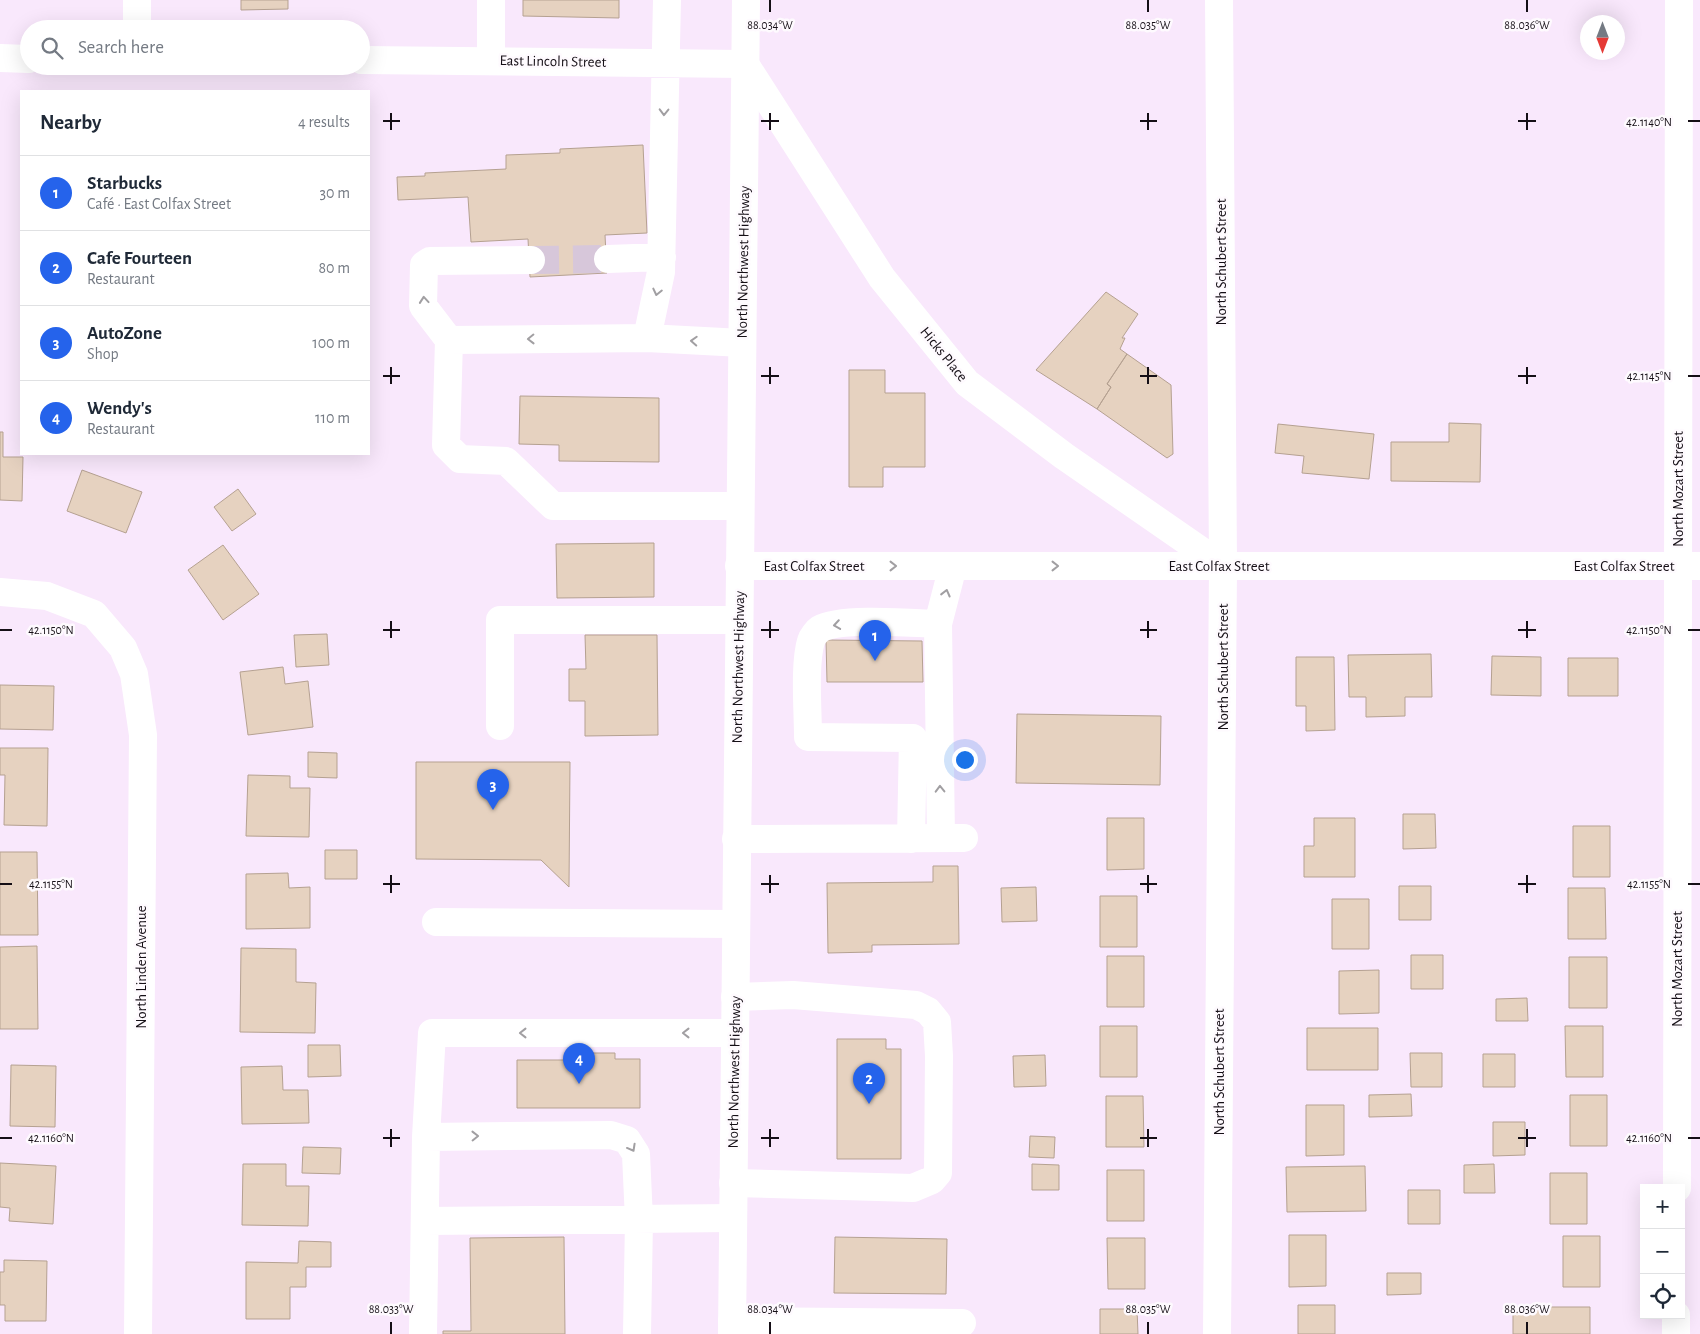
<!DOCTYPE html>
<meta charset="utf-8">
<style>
body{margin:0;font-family:"Alegreya Sans",sans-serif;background:#f6f6f7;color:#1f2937}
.controls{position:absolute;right:15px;bottom:15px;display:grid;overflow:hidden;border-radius:0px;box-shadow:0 5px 20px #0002}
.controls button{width:45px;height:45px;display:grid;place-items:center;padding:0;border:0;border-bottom:1px solid #e0e1e3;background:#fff;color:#1f2937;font:25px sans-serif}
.compass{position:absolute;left:1580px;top:15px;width:45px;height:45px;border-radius:50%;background:#fff;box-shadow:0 5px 20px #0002;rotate:180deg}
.you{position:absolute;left:964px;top:759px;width:18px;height:18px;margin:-12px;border:4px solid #fff;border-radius:50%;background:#1a73e8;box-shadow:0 0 0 8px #1a73e833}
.badge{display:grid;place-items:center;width:32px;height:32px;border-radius:50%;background:#2563eb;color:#fff;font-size:16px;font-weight:700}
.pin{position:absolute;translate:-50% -41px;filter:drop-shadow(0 1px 2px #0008)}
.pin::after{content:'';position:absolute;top:26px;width:18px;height:15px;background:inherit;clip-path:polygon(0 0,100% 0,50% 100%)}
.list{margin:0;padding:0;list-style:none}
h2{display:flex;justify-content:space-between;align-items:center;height:65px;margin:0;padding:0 20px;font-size:21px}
h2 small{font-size:16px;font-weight:400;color:#747a83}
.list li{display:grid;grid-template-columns:32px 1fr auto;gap:15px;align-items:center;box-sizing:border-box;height:75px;padding:0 20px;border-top:1px solid #e0e1e3}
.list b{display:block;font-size:19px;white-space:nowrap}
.list p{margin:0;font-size:16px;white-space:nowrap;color:#747a83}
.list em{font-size:16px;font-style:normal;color:#747a83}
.icon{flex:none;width:28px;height:28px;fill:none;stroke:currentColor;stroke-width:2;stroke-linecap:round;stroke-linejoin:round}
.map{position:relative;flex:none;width:1700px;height:1334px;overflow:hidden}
.search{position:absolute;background:#fff;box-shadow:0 5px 20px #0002;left:20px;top:20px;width:350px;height:55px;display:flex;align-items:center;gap:12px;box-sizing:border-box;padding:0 18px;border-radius:28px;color:#747a83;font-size:19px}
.panel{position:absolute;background:#fff;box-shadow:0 5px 20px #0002;left:20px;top:90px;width:350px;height:365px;border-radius:0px}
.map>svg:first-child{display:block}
.building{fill:#e6d2c0;stroke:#b5a191}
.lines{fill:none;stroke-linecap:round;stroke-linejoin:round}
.minor-tunnel{stroke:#d7c7da;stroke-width:28;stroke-dasharray:28 14;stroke-linecap:butt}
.minor{stroke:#fff;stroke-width:28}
.major{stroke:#fff;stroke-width:28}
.oneway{stroke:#a19fa2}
.ticks{fill:none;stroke:#150f16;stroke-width:2}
.labels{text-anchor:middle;stroke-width:5;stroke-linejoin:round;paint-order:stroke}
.street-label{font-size:15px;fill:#150f16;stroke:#fefafe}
.ticks-label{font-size:12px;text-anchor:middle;fill:#150f16;stroke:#fefafe;stroke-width:5;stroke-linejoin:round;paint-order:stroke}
</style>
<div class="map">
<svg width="1700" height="1334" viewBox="0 0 1700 1334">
<rect width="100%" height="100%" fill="#f9e8fc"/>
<path class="building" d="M241,0H288V9L241,10Z
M523,0H619V18L523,16Z
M643,145L647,233L605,235L607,273L530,277L528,239L471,242L468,197L398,200L397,177L425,176V173L506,169V155L560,153V149Z
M1106,292L1138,314L1122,338H1125L1120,349L1127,354L1107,384L1111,387L1097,409L1036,370Z
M1127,354L1171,385L1173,454L1167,458L1097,409L1111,387L1107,384Z
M849,370H885V393H925V467H883V487H849Z
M520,396L659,398V462L559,461V445L519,444Z
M1449,423L1481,424L1480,482L1391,481V442H1449Z
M1278,424L1374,434L1369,479L1302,473L1304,456L1275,453Z
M0,432H3V457H23L22,501L0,500Z
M82,470L142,492L126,533L67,511Z
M238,489L256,514L232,531L214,507Z
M654,543V597L557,598L556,544Z
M223,545L259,594L223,620L188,570Z
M327,634L329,665L296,667L294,635Z
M585,635H657L658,735L585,736V701H569V669H586Z
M826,640L922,641L923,682H827Z
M1431,654L1432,697H1405V716L1366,717V697H1349L1348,655Z
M1492,656L1541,657V696L1491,695Z
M1296,657H1334L1335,730L1306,731V706H1296Z
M1568,658H1618V696H1568Z
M283,667L285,684L308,681L313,727L248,735L240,672Z
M0,685L54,686L53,730L0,729Z
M1017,714L1161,716L1160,785L1016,783Z
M0,748H48L47,826L4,825L5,775H0Z
M308,752L337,753V778L308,777Z
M416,762H570L569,887L541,860L416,859Z
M248,775L290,776V788H310L309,837L246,836Z
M1403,814H1435L1436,848L1403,849Z
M1107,818H1144V869L1107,870Z
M1314,818H1355V877H1304V846H1314Z
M1573,826H1610V877H1573Z
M325,850H357V879H325Z
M0,852H37L38,935H0Z
M933,866H958L959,944L872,945V952L828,953L827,883L933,882Z
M288,873L289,888L310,887V928L246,929V874Z
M1399,886H1431V920H1399Z
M1036,887L1037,921L1002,922L1001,888Z
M1568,888H1605L1606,939H1568Z
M1100,896H1137V947H1100Z
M1332,899H1369V949H1332Z
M37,946L38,1029H0V947Z
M241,948L296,949V982L316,983L315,1033L240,1032Z
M1411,955H1443V989H1411Z
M1107,956H1144V1007H1107Z
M1569,957H1607V1008H1569Z
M1379,970V1013L1339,1014V971Z
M1527,998L1528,1021H1496V999Z
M1100,1026H1137V1077H1100Z
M1565,1026H1603V1077H1566Z
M1307,1028H1378V1070H1307Z
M837,1039H886V1049H901V1159H837Z
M308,1045H340L341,1076L308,1077Z
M590,1053H615V1059H640V1108H517V1060H590Z
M1410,1053H1442V1087H1411Z
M1483,1054H1515V1087H1483Z
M1045,1055L1046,1086L1014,1087L1013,1056Z
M11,1065L56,1066L55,1127L10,1126Z
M282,1066L283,1090H308L309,1123L242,1124L241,1067Z
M1411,1094L1412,1116L1369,1117V1095Z
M1570,1095H1607V1146H1570Z
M1106,1096H1143L1144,1147H1106Z
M1306,1105H1344V1155L1306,1156Z
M1493,1122H1525V1155L1493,1156Z
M1030,1136L1055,1137L1054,1158L1029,1157Z
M303,1147L341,1148L340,1174L302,1173Z
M0,1163L56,1166L53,1224L9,1221L10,1208L0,1207Z
M243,1164H286V1186H309L308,1226L242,1225Z
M1032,1164L1059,1165V1190H1032Z
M1494,1164L1495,1193H1464V1165Z
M1365,1166L1366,1211L1287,1212L1286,1167Z
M1107,1170H1144V1221H1107Z
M1550,1173H1587V1224H1550Z
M1408,1190H1440V1224H1408Z
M1289,1235H1326V1286L1289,1287Z
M1563,1236H1600V1287H1563Z
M564,1237L565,1334H443V1331H471L470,1238Z
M835,1237L947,1239L946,1294L834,1293Z
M1107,1238H1145V1289H1108Z
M299,1241L331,1242V1267H306V1287H290V1319H246V1262L298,1263Z
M4,1260L47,1261L46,1321H5V1305H0V1272H4Z
M1387,1273H1421V1294L1387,1295Z
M1298,1305H1335V1334H1298Z
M1513,1307H1590V1334H1513Z
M1100,1309H1137L1138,1334H1100Z"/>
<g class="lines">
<path class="minor-tunnel" d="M531,260L608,259"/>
<path class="minor" d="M137,29V0
M0,58L29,59
M361,60L745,64L882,278L967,383L1064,456L1223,566
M491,60V0
M608,259L662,257
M531,260L430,261L424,265L423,306L449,340L446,445L460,459L506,461L553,506H740
M647,338L742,343
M449,340L647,338L661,272L667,0
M739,566H1700
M0,592L47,596L94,614L123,648L134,674L143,735L138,1334
M500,726V620H738
M941,838L938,624L953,566
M736,839L964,838
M911,839L913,738L808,737C808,711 804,664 811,641C812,637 817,631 820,629C840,617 913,623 938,624
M436,922L735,924
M426,1137L611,1135L627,1140L636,1154L639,1220L637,1334
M733,1183L913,1188L932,1180L938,1173L939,1056L937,1022L928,1011L916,1005L793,995L735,997
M1677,1188L1679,0
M425,1221L732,1218
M732,1321L962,1323
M423,1334L426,1137L432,1033H734
M1217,1334L1223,566L1219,0
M1676,1334V1315"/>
<path class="major" d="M732,1334L746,0"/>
</g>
<defs><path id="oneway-chevron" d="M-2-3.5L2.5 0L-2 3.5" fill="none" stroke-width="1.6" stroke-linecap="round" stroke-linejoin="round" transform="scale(1.25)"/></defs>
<g class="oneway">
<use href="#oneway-chevron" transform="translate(664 112) rotate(91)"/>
<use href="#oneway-chevron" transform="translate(657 292) rotate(103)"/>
<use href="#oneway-chevron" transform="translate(424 300) rotate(-95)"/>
<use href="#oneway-chevron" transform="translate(531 339) rotate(179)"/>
<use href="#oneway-chevron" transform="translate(694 341) rotate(-177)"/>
<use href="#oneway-chevron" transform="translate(893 566)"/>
<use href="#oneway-chevron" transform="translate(1055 566)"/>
<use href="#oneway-chevron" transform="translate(946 593) rotate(-76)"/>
<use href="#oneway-chevron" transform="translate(837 625) rotate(171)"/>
<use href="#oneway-chevron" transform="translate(940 789) rotate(-91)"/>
<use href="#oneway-chevron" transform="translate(523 1033) rotate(180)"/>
<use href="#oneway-chevron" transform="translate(686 1033) rotate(180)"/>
<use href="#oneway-chevron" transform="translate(475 1136) rotate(-1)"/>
<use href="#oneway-chevron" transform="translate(632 1148) rotate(61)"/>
</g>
<path class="ticks" d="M770,0V12M1148,0V12M1527,0V12M391,113V130M770,113V130M1148,113V130M1527,113V130M383,121H400M761,121H779M1140,121H1157M1518,121H1536M1688,121H1700M391,367V384M770,367V384M1148,367V384M1527,367V384M383,376H400M761,376H779M1140,376H1157M1518,376H1536M1688,376H1700M391,621V638M770,621V638M1148,621V638M1527,621V638M0,630H12M383,630H400M761,630H779M1140,630H1157M1518,630H1536M1688,630H1700M391,875V893M770,875V893M1148,875V893M1527,875V893M0,884H12M383,884H400M761,884H779M1140,884H1157M1518,884H1536M1688,884H1700M391,1129V1147M770,1129V1147M1148,1129V1147M1527,1129V1147M0,1138H12M383,1138H400M761,1138H779M1140,1138H1157M1518,1138H1536M1688,1138H1700M391,1322V1334M770,1322V1334M1148,1322V1334M1527,1322V1334"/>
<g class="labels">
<g class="street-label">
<text transform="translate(553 61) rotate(1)" y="5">East Lincoln Street</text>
<text transform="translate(743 262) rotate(-89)" y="5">North Northwest Highway</text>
<text transform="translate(1221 262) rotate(-90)" y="5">North Schubert Street</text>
<text transform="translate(944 354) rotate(51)" y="5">Hicks Place</text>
<text transform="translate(1678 489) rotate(-90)" y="5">North Mozart Street</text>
<text x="814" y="571">East Colfax Street</text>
<text x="1219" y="571">East Colfax Street</text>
<text x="1624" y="571">East Colfax Street</text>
<text transform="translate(738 667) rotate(-89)" y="5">North Northwest Highway</text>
<text transform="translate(1223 667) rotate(-90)" y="5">North Schubert Street</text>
<text transform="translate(141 967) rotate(-90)" y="5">North Linden Avenue</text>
<text transform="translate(1677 969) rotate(-90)" y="5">North Mozart Street</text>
<text transform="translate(734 1072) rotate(-89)" y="5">North Northwest Highway</text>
<text transform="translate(1219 1072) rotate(-90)" y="5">North Schubert Street</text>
</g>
</g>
<g class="ticks-label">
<text x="770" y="29">88.034°W</text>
<text x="1148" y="29">88.035°W</text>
<text x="1527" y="29">88.036°W</text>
<text x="1649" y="126">42.1140°N</text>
<text x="1649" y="380">42.1145°N</text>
<text x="1649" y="634">42.1150°N</text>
<text x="51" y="634">42.1150°N</text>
<text x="1649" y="888">42.1155°N</text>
<text x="51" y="888">42.1155°N</text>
<text x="1649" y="1142">42.1160°N</text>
<text x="51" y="1142">42.1160°N</text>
<text x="391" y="1313">88.033°W</text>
<text x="770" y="1313">88.034°W</text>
<text x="1148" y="1313">88.035°W</text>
<text x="1527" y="1313">88.036°W</text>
</g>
</svg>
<div class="controls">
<button>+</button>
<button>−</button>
<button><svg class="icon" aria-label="locate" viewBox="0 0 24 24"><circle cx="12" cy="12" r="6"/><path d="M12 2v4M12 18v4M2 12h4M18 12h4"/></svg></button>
</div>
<svg class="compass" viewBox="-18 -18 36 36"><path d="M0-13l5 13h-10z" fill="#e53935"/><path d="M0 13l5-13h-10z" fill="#747a83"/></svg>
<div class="you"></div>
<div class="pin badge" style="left:875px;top:661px">1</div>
<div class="pin badge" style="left:869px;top:1104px">2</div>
<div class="pin badge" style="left:493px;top:810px">3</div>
<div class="pin badge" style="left:579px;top:1084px">4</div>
<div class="search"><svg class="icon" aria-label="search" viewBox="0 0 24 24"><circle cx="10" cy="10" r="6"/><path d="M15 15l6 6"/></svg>Search here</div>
<section class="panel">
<h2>Nearby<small>4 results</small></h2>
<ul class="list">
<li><span class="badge">1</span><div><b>Starbucks</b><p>Café · East Colfax Street</p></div><em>30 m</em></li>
<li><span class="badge">2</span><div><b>Cafe Fourteen</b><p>Restaurant</p></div><em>80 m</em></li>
<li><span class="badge">3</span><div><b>AutoZone</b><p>Shop</p></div><em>100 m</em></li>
<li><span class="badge">4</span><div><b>Wendy's</b><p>Restaurant</p></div><em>110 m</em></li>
</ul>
</section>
</div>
